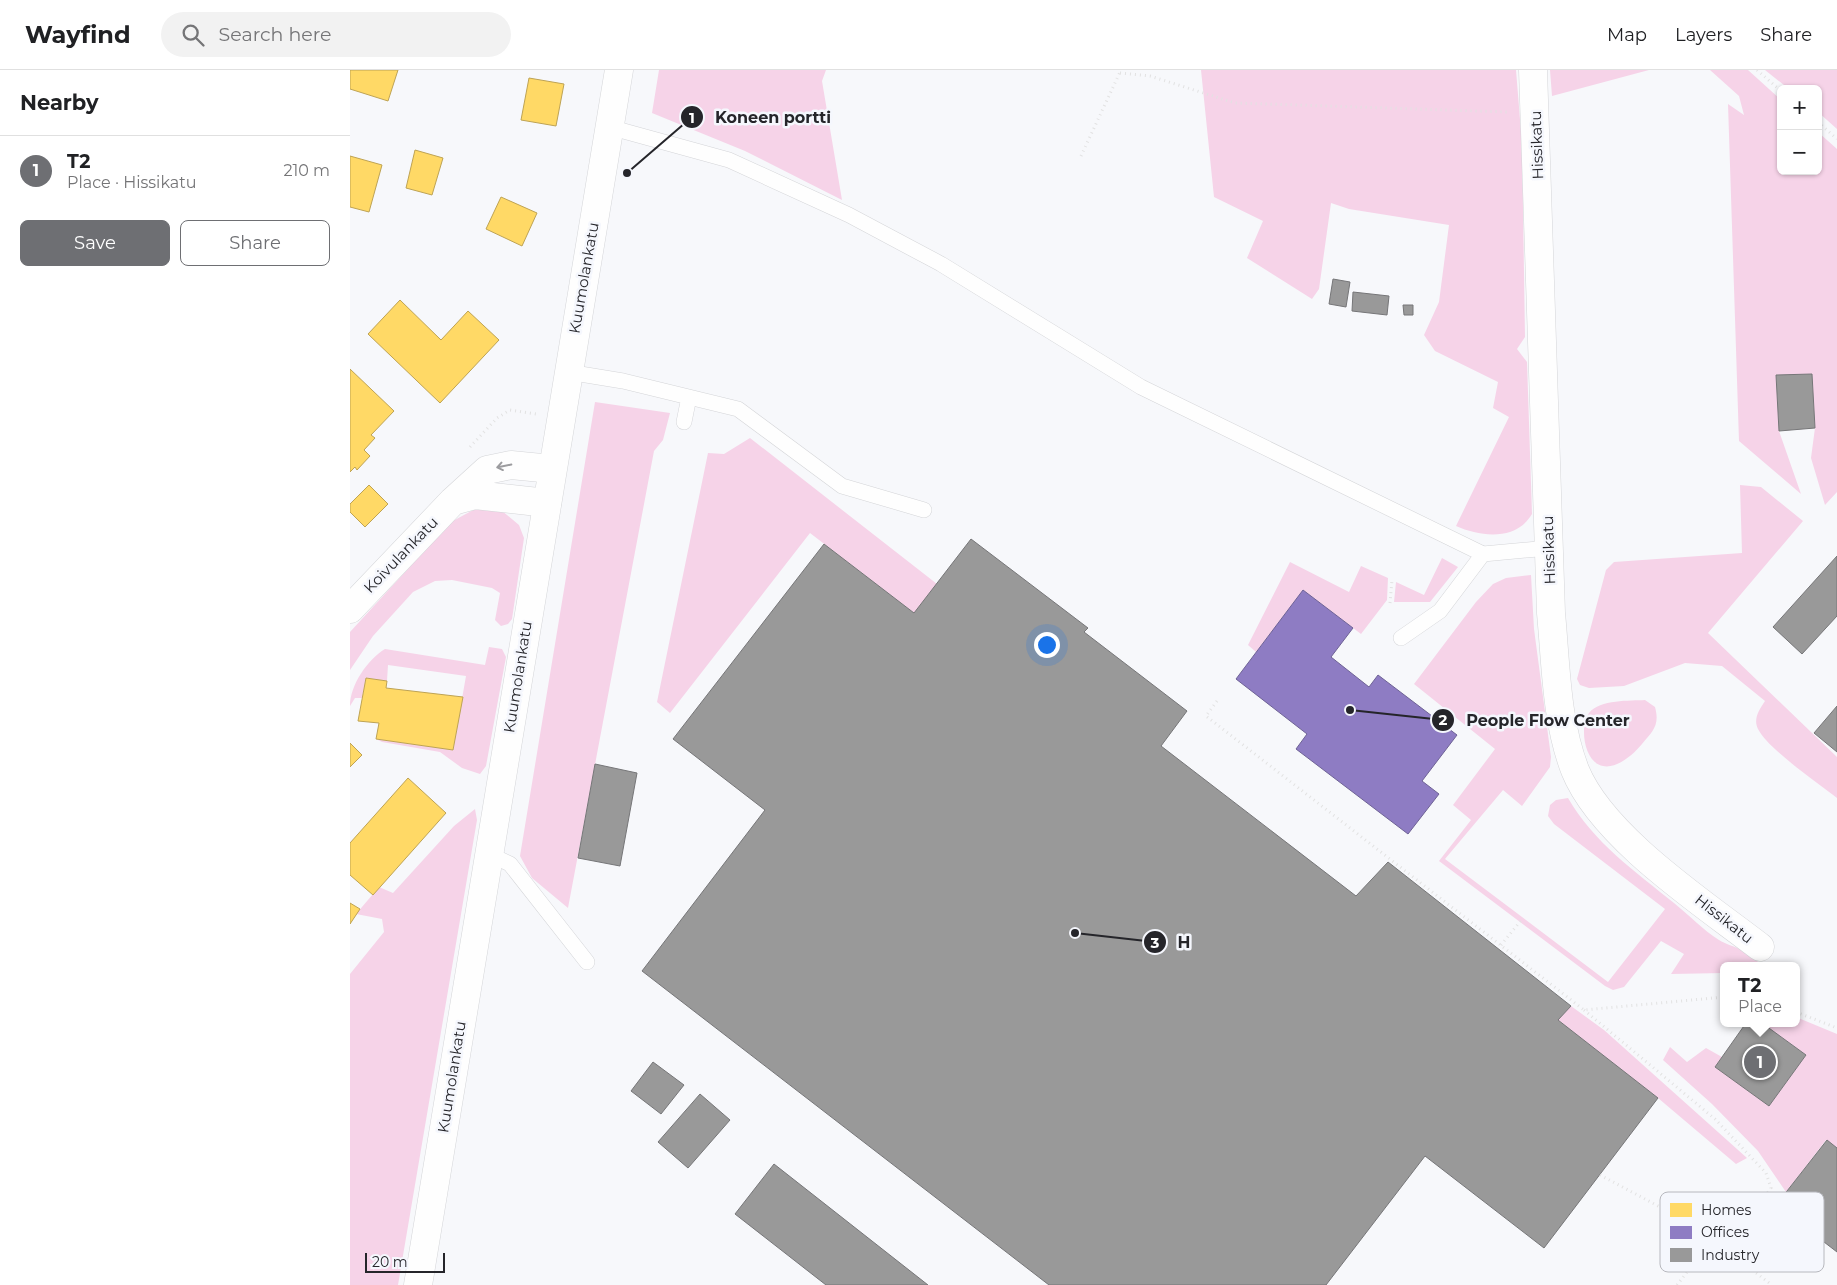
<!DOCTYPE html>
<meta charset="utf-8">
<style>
body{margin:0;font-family:Montserrat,sans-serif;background:#f2f2f2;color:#202124}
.controls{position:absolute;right:15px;top:15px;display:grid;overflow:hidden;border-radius:8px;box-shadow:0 1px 4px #0004}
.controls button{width:45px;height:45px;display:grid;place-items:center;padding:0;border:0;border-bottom:1px solid #e0e0e0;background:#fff;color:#202124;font:25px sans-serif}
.scale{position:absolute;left:15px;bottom:12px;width:80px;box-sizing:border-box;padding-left:5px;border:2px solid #25252a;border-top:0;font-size:14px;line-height:18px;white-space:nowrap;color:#25252a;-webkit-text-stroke:4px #f5f7fd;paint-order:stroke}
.you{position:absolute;left:696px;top:574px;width:18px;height:18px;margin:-12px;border:4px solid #fff;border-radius:50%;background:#1a73e8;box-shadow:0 0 0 8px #1a73e833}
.badge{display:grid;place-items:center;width:32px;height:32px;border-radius:50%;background:#6e6f73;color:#fff;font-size:16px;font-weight:700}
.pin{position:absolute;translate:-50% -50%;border:2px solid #fff;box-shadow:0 1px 5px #0006}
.popup{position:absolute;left:1370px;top:892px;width:80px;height:65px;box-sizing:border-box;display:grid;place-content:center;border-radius:8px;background:#fff;filter:drop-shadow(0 1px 4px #0005);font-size:16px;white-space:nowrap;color:#757577}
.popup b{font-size:19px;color:#202124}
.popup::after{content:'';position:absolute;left:50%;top:100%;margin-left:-10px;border:10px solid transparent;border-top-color:#fff}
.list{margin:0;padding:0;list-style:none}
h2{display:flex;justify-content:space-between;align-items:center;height:65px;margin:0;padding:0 20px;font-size:21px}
h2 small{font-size:16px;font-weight:400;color:#757577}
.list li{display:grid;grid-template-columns:32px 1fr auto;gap:15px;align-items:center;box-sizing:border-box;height:70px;padding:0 20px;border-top:1px solid #e0e0e0}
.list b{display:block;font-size:19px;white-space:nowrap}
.list p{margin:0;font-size:16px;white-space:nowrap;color:#757577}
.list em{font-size:16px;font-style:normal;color:#757577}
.actions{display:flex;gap:10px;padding:15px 20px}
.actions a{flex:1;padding:11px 0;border:1px solid #6e6f73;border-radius:8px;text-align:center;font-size:18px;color:#6e6f73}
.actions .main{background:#6e6f73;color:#fff}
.icon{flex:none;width:28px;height:28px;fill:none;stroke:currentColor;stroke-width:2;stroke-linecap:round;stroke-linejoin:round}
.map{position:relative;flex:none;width:1487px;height:1215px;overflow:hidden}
header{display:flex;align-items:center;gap:30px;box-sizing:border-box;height:70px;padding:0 25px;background:#fff;border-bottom:1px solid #e0e0e0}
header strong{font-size:24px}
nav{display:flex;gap:28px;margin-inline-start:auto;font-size:18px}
.search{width:350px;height:45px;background:#f2f2f2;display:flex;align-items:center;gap:12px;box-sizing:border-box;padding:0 18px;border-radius:28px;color:#757577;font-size:19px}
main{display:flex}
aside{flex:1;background:#fff}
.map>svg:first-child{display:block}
.green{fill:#f6d3e8}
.homes{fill:#ffd966;stroke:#bea354}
.offices{fill:#8e7cc3;stroke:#6e6295}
.industry{fill:#999;stroke:#767678}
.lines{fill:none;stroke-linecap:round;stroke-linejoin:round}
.lane-casing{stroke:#d4d5d8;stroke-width:16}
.street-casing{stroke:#d4d5d8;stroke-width:29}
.secondary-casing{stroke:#d4d5d8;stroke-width:29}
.path{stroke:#e2e2e2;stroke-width:3;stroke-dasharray:1 4;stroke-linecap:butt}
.lane{stroke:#fefefe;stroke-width:15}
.street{stroke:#fefefe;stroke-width:28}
.secondary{stroke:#fefefe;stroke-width:28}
.oneway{stroke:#9c9c9f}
.labels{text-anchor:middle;stroke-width:5;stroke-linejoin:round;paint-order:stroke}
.street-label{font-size:15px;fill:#25252a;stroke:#f5f7fd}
.key{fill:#f5f7fd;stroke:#b7b8be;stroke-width:1}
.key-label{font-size:14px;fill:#25252a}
.leader{fill:none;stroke:#25252a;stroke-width:2}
.callout-dot{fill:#25252a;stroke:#f5f7fd;stroke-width:2}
.mark-label{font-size:15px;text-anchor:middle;font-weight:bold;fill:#fff}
.callout-label{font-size:16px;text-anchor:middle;font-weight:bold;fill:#25252a;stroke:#f5f7fd;stroke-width:5;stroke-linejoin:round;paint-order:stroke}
</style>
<header>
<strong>Wayfind</strong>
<div class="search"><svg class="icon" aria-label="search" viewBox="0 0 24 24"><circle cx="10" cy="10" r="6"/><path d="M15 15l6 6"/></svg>Search here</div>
<nav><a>Map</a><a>Layers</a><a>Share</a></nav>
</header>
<main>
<aside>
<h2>Nearby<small></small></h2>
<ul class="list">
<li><span class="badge">1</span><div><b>T2</b><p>Place · Hissikatu</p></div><em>210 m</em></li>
</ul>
<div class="actions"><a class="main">Save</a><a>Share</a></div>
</aside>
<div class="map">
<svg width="1487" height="1215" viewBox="0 0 1487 1215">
<rect width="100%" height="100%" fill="#f7f8fb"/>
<path class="green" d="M309,0H476L472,11L492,130L395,81L302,43Z
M851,0H1166L1172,74L1175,267L1167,279L1177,292L1182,444C1166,471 1131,467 1106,456L1159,347L1143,338L1148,312L1085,281L1074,265L1089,232L1099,155L999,139L981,133L969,219L962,229L897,188L913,151L864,127Z
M1200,0H1299L1202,26Z
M1360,0H1398L1431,30V101H1468V62L1487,79V422L1475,435L1461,388L1465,358L1462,304L1426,306L1429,361L1451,424L1389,371L1378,34L1394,45L1389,26Z
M1415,0H1487V59L1468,42V19H1439Z
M245,332L320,343L313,370L304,381L218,838L182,808L170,786Z
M400,368L587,514L564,543L460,463L320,643L307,632L358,383L374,384Z
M1390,415L1411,417L1453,451L1358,563L1487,687V728C1467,712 1419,680 1408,659C1403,649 1409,640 1415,631L1372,596L1335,593L1274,616L1239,618L1230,615L1227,609L1256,500L1264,492L1392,483Z
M125,439L151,440L169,455L174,468L162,549L158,554L151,556L145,550L150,523L142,518L102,510L85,511L63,522L23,566L0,600V562L101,452Z
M1092,488L1108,497L1080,532H1044L1046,512L1074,525Z
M940,492L999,522L1011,496L1038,508L1037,530L1011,564L953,520L906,582L898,575Z
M1181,505L1184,559L1201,687L1200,697L1172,736L1153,720L1095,789L1258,912L1315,839L1204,754L1198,746L1200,735L1206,730L1218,728C1243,772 1286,802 1324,833C1339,845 1353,860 1369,870C1382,878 1404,880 1410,896H1374V903L1321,904L1334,884L1311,871L1274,917L1263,920L1255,916L1089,791L1121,750L1103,735L1145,679L1064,614L1126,532L1143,514L1156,508Z
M139,577L152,579L156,587L136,696L130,704L112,698L90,682L32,672L26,669L103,680L116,606L38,595L37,611L16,608L12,628H5L0,636C0,615 18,589 35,579L135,595Z
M1295,630L1305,637C1310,655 1303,661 1292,674C1284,684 1267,699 1253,696C1234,693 1229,656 1239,643C1250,629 1280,631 1295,630Z
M125,739L127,750L48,1215H0V904L34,862L32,849L6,844L29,817L43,823L104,756Z
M1221,936L1254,960L1397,1088L1386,1094L1308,1028L1208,950Z
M1446,947L1487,964V1078L1476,1070L1436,1122L1408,1081L1362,1034L1313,990L1320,977L1337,992L1356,978L1372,987L1365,997L1419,1036L1456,985L1412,953H1446Z"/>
<path class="homes" d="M0,0H48L38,31L0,19Z
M179,8L214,14L206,56L171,50Z
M65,80L93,88L82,125L56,118Z
M0,86L32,95L19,142L0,137Z
M151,127L187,143L172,176L136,159Z
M50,230L91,270L118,241L149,270L90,333L18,264Z
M0,299L44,341L21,365L25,368L14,380L20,386L7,400L5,397L0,402Z
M19,415L38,434L15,457L0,442V434Z
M16,608L37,611L36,618L113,627L103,680L26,669L29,653L8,651Z
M0,673L12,685L0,697Z
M58,708L96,743L23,825L0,805V773Z
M0,833L10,839L0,854Z"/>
<path class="offices" d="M953,520L1003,558L981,587L1019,617L1028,605L1107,665L1072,711L1089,724L1058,764L946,679L957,664L886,609Z"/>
<path class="industry" d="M983,209L1000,212L996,237L979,234Z
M1003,222L1039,226L1037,245L1002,241Z
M1053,235H1063V245H1054Z
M1462,304L1465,358L1429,361L1426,305Z
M621,469L738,558L734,562L837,641L811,676L1006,826L1038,792L1221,936L1208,950L1308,1028L1194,1178L1075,1086L976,1215H699L292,901L415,740L323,669L474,474L564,543Z
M1487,486V546L1452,584L1423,557Z
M1487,636V682L1464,663Z
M245,694L287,703L270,796L228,788Z
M1396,953H1412L1456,985L1419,1036L1365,997Z
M303,992L334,1015L311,1044L281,1021Z
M350,1024L380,1050L338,1098L308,1072Z
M1477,1070L1487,1078V1182L1426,1135Z
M424,1094L578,1215H476L385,1144Z"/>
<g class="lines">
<defs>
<path id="lane" d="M259,57L379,90L499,145L591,194L791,317L1133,484L1199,478
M218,302L273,311L388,339L492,416L574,440
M334,352L339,327
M1051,568L1090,541L1133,484
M139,784L160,794L237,892"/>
<path id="street" d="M1183,0L1201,543C1206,595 1206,651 1225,700C1252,767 1353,833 1410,877
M103,431L125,425L197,433
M0,539L103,431L137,400L161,395L202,399"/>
<path id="secondary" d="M68,1215L269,0"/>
</defs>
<use href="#lane" class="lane-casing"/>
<use href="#street" class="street-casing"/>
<use href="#secondary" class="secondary-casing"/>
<path class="path" d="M1407,0L1431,21
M770,3L800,6L885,33L1158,42
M1468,52L1487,69
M731,86L771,0
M120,377L147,348L160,340L186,344
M1040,533L1042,510
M867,631L856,646L1234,940L1374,927
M1151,875L1173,848
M1234,940L1365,1049L1416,1103L1421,1118L1374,1179
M1446,942L1487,958
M1250,1105L1340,1153L1422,1215
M1327,1215L1362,1170"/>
<use href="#lane" class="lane"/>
<use href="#street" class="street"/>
<use href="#secondary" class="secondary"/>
</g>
<defs><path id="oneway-shaft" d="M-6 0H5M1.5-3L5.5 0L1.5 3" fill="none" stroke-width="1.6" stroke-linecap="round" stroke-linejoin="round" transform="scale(1.25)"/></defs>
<use class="oneway" href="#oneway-shaft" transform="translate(154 396) rotate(169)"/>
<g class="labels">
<g class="street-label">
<text transform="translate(1187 75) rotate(-92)" y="5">Hissikatu</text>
<text transform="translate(234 208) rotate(-80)" y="5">Kuumolankatu</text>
<text transform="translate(1199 480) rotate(-92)" y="5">Hissikatu</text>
<text transform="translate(51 485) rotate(-46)" y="5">Koivulankatu</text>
<text transform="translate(168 607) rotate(-81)" y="5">Kuumolankatu</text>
<text transform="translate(1374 849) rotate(38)" y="5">Hissikatu</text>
<text transform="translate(102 1007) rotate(-81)" y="5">Kuumolankatu</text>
</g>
</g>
<rect x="1310" y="1122" width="164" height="80" rx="8" class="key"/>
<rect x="1320" y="1133" width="22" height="14" fill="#ffd966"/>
<rect x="1320" y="1156" width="22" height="13" fill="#8e7cc3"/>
<rect x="1320" y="1178" width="22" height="14" fill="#999"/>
<g class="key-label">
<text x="1351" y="1145">Homes</text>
<text x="1351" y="1167">Offices</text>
<text x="1351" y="1190">Industry</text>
</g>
<path class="leader" d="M277 103L342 47M1000 640L1093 650M725 863L805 872"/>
<g class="callout-dot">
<circle cx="277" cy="103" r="5"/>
<circle cx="1000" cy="640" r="5"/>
<circle cx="725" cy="863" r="5"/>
<circle cx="342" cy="47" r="12"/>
<circle cx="1093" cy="650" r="12"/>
<circle cx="805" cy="872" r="12"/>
</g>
<g class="mark-label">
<text x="342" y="53">1</text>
<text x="1093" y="655">2</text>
<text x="805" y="878">3</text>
</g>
<g class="callout-label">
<text x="423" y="53">Koneen portti</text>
<text x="1198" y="656">People Flow Center</text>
<text x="834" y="878">H</text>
</g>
</svg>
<div class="controls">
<button>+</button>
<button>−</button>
</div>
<div class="scale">20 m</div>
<div class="you"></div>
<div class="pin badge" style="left:1410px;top:992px">1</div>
<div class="popup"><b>T2</b>Place</div>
</div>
</main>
